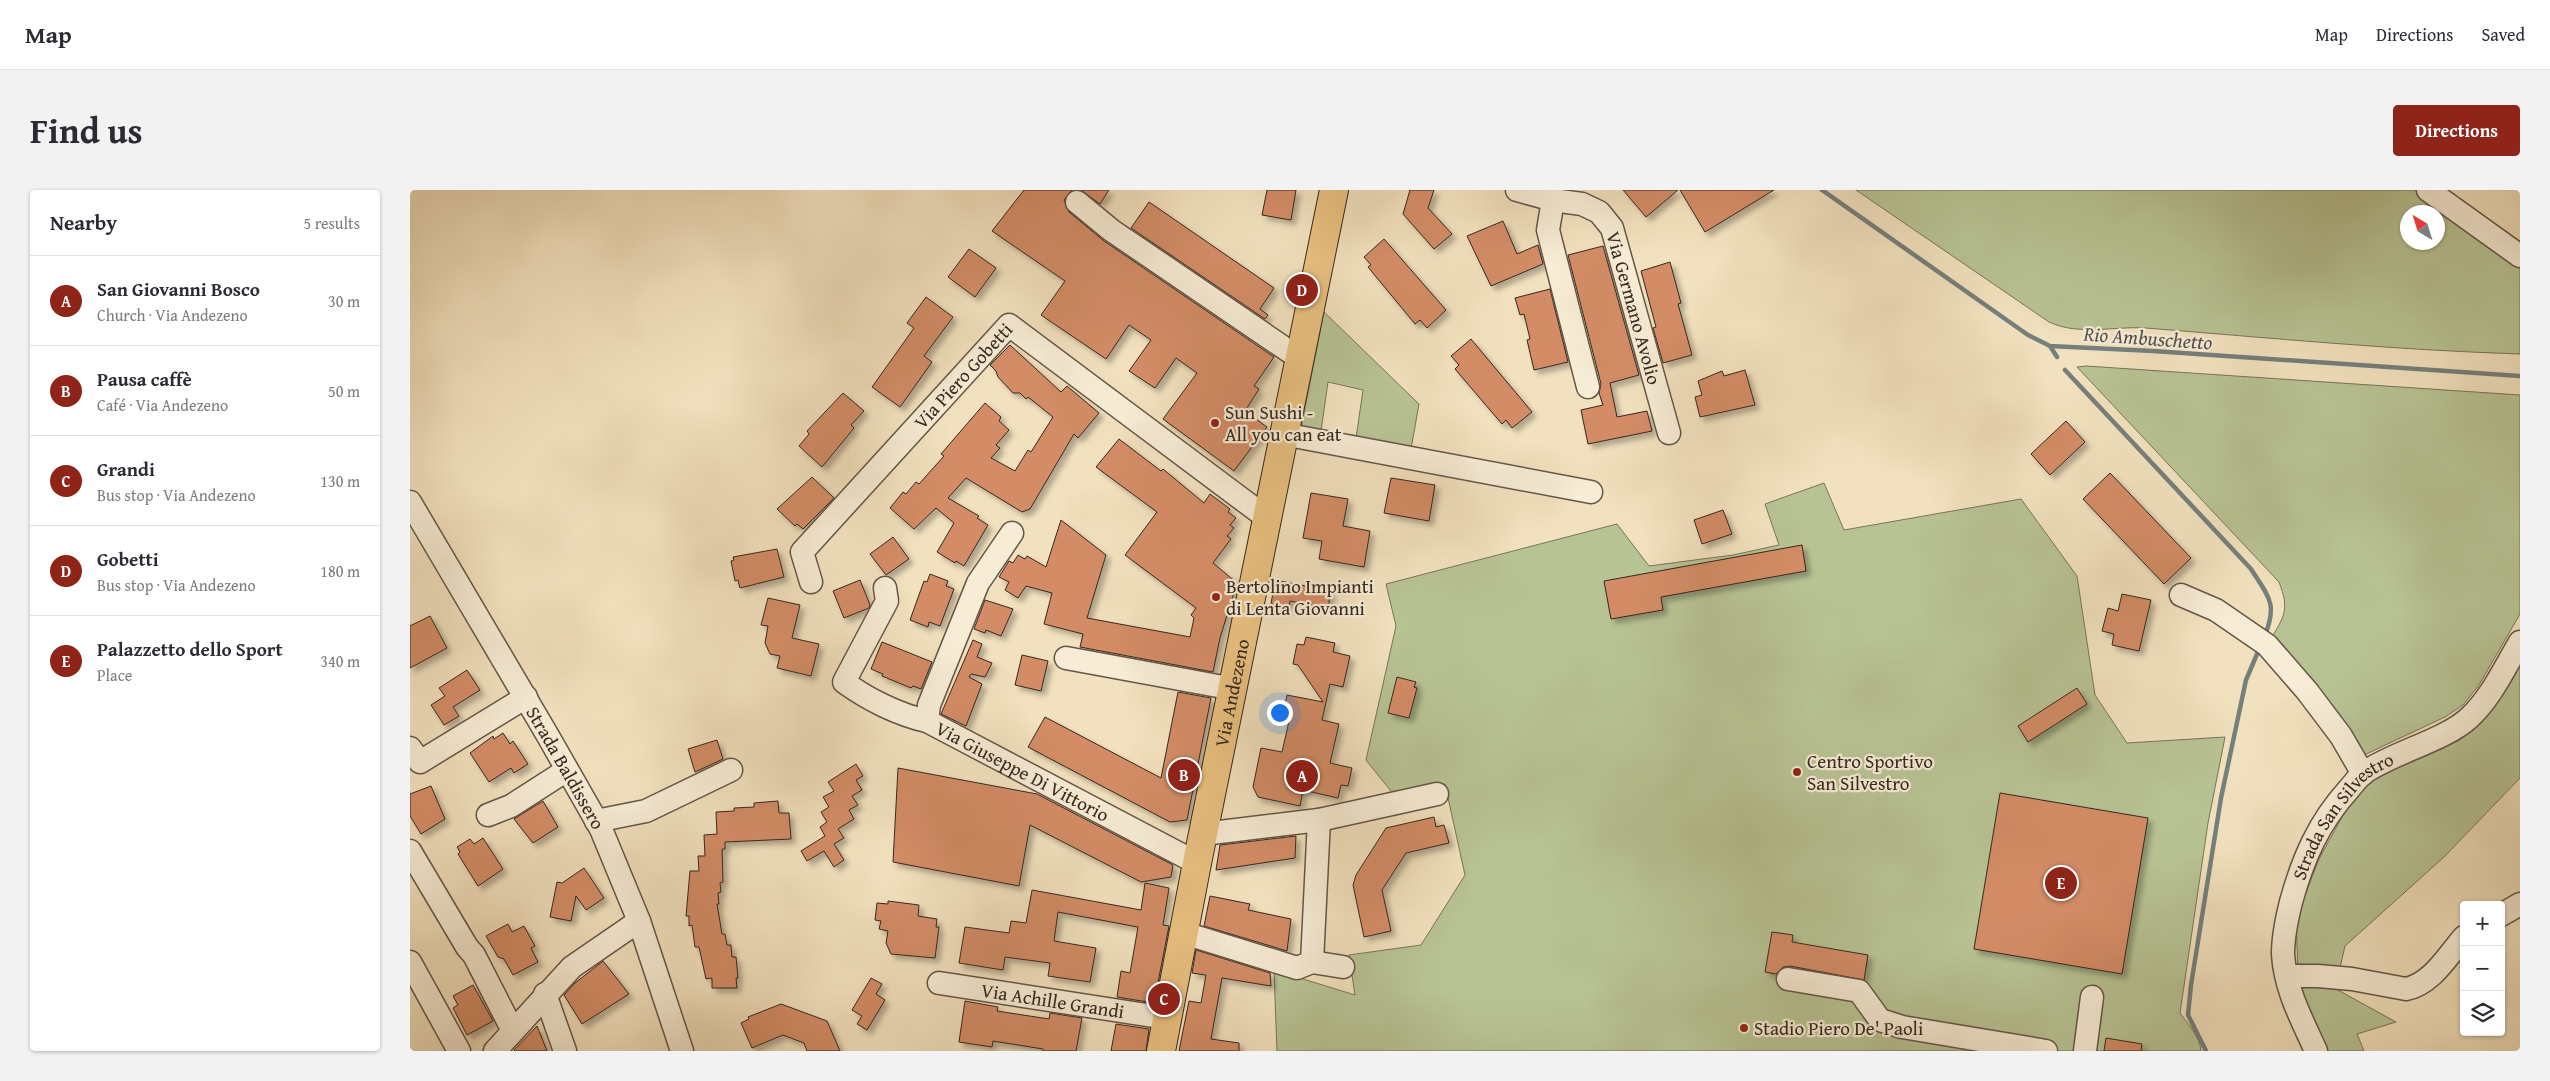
<!DOCTYPE html>
<meta charset="utf-8">
<style>
body{margin:0;font-family:"Gentium Book Plus",serif;background:#f2f2f3;color:#2b2b33}
.controls{position:absolute;right:15px;bottom:15px;display:grid;overflow:hidden;border-radius:5px;box-shadow:0 1px 4px #0004}
.controls button{width:45px;height:45px;display:grid;place-items:center;padding:0;border:0;border-bottom:1px solid #e1e1e2;background:#fff;color:#2b2b33;font:25px sans-serif}
.compass{position:absolute;left:1990px;top:15px;width:45px;height:45px;border-radius:50%;background:#fff;box-shadow:0 1px 4px #0004;rotate:322deg}
.you{position:absolute;left:869px;top:522px;width:18px;height:18px;margin:-12px;border:4px solid #fff;border-radius:50%;background:#1a73e8;box-shadow:0 0 0 8px #1a73e833}
.badge{display:grid;place-items:center;width:32px;height:32px;border-radius:50%;background:#8f2418;color:#fff;font-size:16px;font-weight:700}
.pin{position:absolute;translate:-50% -50%;border:2px solid #fff;box-shadow:0 1px 5px #0006}
.list{margin:0;padding:0;list-style:none}
h2{display:flex;justify-content:space-between;align-items:center;height:65px;margin:0;padding:0 20px;font-size:21px}
h2 small{font-size:16px;font-weight:400;color:#7c7c81}
.list li{display:grid;grid-template-columns:32px 1fr auto;gap:15px;align-items:center;box-sizing:border-box;height:90px;padding:0 20px;border-top:1px solid #e1e1e2}
.list b{display:block;font-size:19px;white-space:nowrap}
.list p{margin:0;font-size:16px;white-space:nowrap;color:#7c7c81}
.list em{font-size:16px;font-style:normal;color:#7c7c81}
.icon{flex:none;width:28px;height:28px;fill:none;stroke:currentColor;stroke-width:2;stroke-linecap:round;stroke-linejoin:round}
.map{position:relative;flex:none;width:2110px;height:861px;overflow:hidden;border-radius:5px}
header{display:flex;align-items:center;gap:30px;box-sizing:border-box;height:70px;padding:0 25px;background:#fff;border-bottom:1px solid #e1e1e2}
header strong{font-size:24px}
nav{display:flex;gap:28px;margin-inline-start:auto;font-size:18px}
.intro{display:flex;align-items:center;justify-content:space-between;box-sizing:border-box;height:120px;padding:0 30px}
h1{margin:0;font-size:35px}
.button{padding:12px 22px;border-radius:5px;background:#8f2418;color:#fff;font-size:18px;font-weight:700}
main{display:flex;gap:30px;padding:0 30px}
aside{flex:1;background:#fff;border-radius:5px;box-shadow:0 1px 4px #0004}
.map>svg:first-child{display:block}
.green{fill:#b8c394;stroke:#76755a;fill-rule:evenodd}
.lines{fill:none;stroke-linecap:round;stroke-linejoin:round}
.stream{stroke:#75807d;stroke-width:4.5}
.building{fill:#d38c66;stroke:#352721;filter:url(#shadow)}
.minor-casing{stroke:#645648;stroke-width:25}
.major-casing{stroke:#352721;stroke-width:30}
.minor{stroke:#f7ecd5;stroke-width:22}
.major{stroke:#e9c07f;stroke-width:28}
.poi-dot{fill:#8f2418;stroke:#f7ecd5;stroke-width:2}
.labels{text-anchor:middle;stroke-width:4.5;stroke-linejoin:round;paint-order:stroke}
.street-label{font-size:19px;fill:#352721;stroke:#f7ecd5}
.poi-label{font-size:19px;fill:#352721;stroke:#f7ecd5;text-anchor:start}
.water-label{font-size:20px;font-style:italic;fill:#55534f;stroke:#f7ecd5}
</style>
<header>
<strong>Map</strong>
<nav><a>Map</a><a>Directions</a><a>Saved</a></nav>
</header>
<div class="intro"><h1>Find us</h1><a class="button">Directions</a></div>
<main>
<aside>
<h2>Nearby<small>5 results</small></h2>
<ul class="list">
<li><span class="badge">A</span><div><b>San Giovanni Bosco</b><p>Church · Via Andezeno</p></div><em>30 m</em></li>
<li><span class="badge">B</span><div><b>Pausa caffè</b><p>Café · Via Andezeno</p></div><em>50 m</em></li>
<li><span class="badge">C</span><div><b>Grandi</b><p>Bus stop · Via Andezeno</p></div><em>130 m</em></li>
<li><span class="badge">D</span><div><b>Gobetti</b><p>Bus stop · Via Andezeno</p></div><em>180 m</em></li>
<li><span class="badge">E</span><div><b>Palazzetto dello Sport</b><p>Place</p></div><em>340 m</em></li>
</ul>
</aside>
<div class="map">
<svg width="2110" height="861" viewBox="0 0 2110 861">
<defs>
<filter id="shadow"><feDropShadow dx="4.5" dy="4.5" stdDeviation="2.5" flood-color="#0004"/></filter>
</defs>
<rect width="100%" height="100%" fill="#f2e1be"/>
<filter id="stains"><feTurbulence type="fractalNoise" baseFrequency=".004" numOctaves="4"/><feColorMatrix values="0 0 0 0 .2 0 0 0 0 .09 0 0 0 0 .02 0 0 0 .5 -.17"/></filter>
<radialGradient id="worn" r=".72"><stop offset=".6" stop-color="#630" stop-opacity="0"/><stop offset="1" stop-color="#630" stop-opacity=".3"/></radialGradient>
<path class="green" d="M1446,0H2007L2110,75V164C1985,160 1861,148 1736,138C1704,136 1669,146 1639,132ZM1998,22H2028V52H1998Z
M914,122L1009,214L1001,259L946,248L953,200L918,192L911,241L891,238Z
M1676,176L2110,205V424L2069,495L2053,515L2035,527L1952,566L1860,450C1874,427 1880,420 1869,392L1667,177Z
M1414,293L1434,340L1611,309L1667,386L1685,505L1717,553L1815,547L1798,633L1770,823C1778,834 1790,847 1791,861H867L864,780L945,805L939,765L1011,755L1055,685L1035,594L984,605L956,570L986,436L976,394L1207,334L1239,376L1323,365L1369,355L1355,314Z
M2110,476V588L2034,667L1935,756L1929,782L1888,781L1886,729L1909,669L1936,620L1960,590L2048,551L2073,531Z
M1898,790L1926,799L1986,832L1947,844L1954,861H1917L1889,797Z"/>
<g class="lines">
<path class="stream" d="M1412,0L1618,145L1640,156L1743,161L2110,186
M1640,156L1647,167
M1655,180L1841,379C1858,406 1868,413 1855,445
M1796,861L1778,825L1781,795L1811,608L1836,490L1850,457"/>
</g>
<path class="building" d="M614,0H662L654,10L659,22L694,51L864,167L844,196L849,199L835,221L857,237L824,281L753,229L787,183L766,168L745,198L719,181L741,150L719,135L696,169L631,125L655,91L582,41Z
M671,0H699L690,14Z
M857,0H886L881,30L852,25Z
M1000,0H1024L1018,18L1042,44L1024,59L993,24Z
M1213,0H1268L1236,27Z
M1270,0H1364L1295,42Z
M739,12L864,98L850,119L858,125L855,129L721,38Z
M1093,31L1107,64L1128,55L1133,74L1081,96L1057,46Z
M974,49L1036,120L1017,138L1010,130L1005,134L958,77L961,75L954,67Z
M1193,56L1229,185L1200,193L1207,227L1237,221L1242,241L1178,254L1171,220L1193,215L1189,203L1191,194L1158,65Z
M559,59L586,78L565,107L538,87Z
M1260,72L1271,113L1268,114L1282,165L1253,173L1243,138L1246,137L1231,81Z
M1140,99L1158,172L1124,180L1117,150L1120,149L1114,124L1110,125L1105,108Z
M516,107L543,127L514,166L522,172L490,217L462,197L504,138L497,133Z
M1061,149L1122,222L1102,238L1096,230L1092,234L1045,179L1049,175L1041,166Z
M600,155L651,202L657,196L689,223L668,248L664,244L620,319L612,322L556,288L538,308L569,326L567,328L578,335L554,376L546,371L545,373L527,362L544,333L526,318L504,339L480,318L493,302L496,304L506,292L509,294L534,266L531,264L575,213L591,227L589,231L599,240L586,255L590,258L581,268L605,281L618,260L621,262L643,227L618,207L616,209L610,203H603L588,187L586,181L580,175Z
M1335,180L1345,215L1290,227L1285,207L1292,205L1288,191L1312,181L1314,186Z
M433,203L454,221L441,235L444,238L412,277L389,256L399,244L397,241Z
M1656,231L1675,252L1640,285L1621,264Z
M709,249L751,281L753,279L794,313L800,304L820,319L818,322L826,328L820,335L824,338L817,346L821,349L803,373L827,393L810,448L803,482L670,457L673,444L634,434L642,403L616,396L608,408L595,400L599,392L589,387L599,371L603,373L608,365L615,369L617,366L636,377L651,330L696,365L677,428L780,447L784,428L781,425L786,418L715,365L747,322L686,277Z
M1700,283L1781,368L1754,394L1673,309Z
M402,287L424,308L393,339L387,334L385,336L367,319Z
M981,288L1025,295L1019,331L974,323Z
M901,303L938,309L933,336L960,341L954,377L909,369L912,351L893,348Z
M1313,320L1322,344L1292,354L1284,330Z
M483,347L499,369L476,385L460,364Z
M1392,355L1396,381L1251,407L1253,420L1201,429L1194,391Z
M367,359L374,387L330,398L328,390L325,391L321,371L324,370L323,367Z
M520,384L538,391L536,396L544,399L530,436L519,432L518,437L500,430L514,391L517,392Z
M450,390L460,415L459,418L434,428L423,401Z
M865,390L921,401L918,418L880,411L879,417L861,414Z
M1712,404L1741,410L1729,461L1702,455L1704,444L1692,441L1698,418L1708,421Z
M358,408L390,415L382,448L409,454L401,486L367,478L370,466L360,464L355,453L358,436L351,435Z
M575,410L603,419L591,446L576,440L575,443L564,439Z
M20,426L37,458L0,478V436Z
M896,447L925,453L923,462L940,466L933,497L920,494L912,530L929,534L920,573L942,578L938,596L931,595L928,608L893,600L890,616L848,607L843,597L851,558L872,562L879,531L872,529L877,505L913,512L888,475L883,474L887,454L894,455Z
M563,450L572,454L567,467L582,473L575,487L561,484L559,487L572,494L556,536L531,524Z
M472,452L522,472L511,499L503,496L501,498L472,486L473,484L461,479Z
M612,465L638,471L631,501L605,495Z
M57,480L70,500L43,517L49,526L34,535L21,515L35,506L29,498Z
M987,487L1006,492L1004,497L1007,498L999,528L978,523Z
M1667,498L1677,514L1618,552L1608,536Z
M768,502L801,508L777,630L760,632L618,557L635,527L751,588Z
M93,543L100,554L103,551L118,574L104,583L101,578L79,592L60,563L83,546L84,549Z
M307,550L313,569L285,582L278,559Z
M446,574L453,586L446,590L452,600L442,606L448,615L439,620L444,629L428,639L434,648L424,654L434,670L424,677L414,661L397,671L391,661L415,646L410,637L417,632L411,622L419,617L413,607L424,601L418,592Z
M488,578L627,604L763,675L761,687L731,692L620,635L609,696L483,672Z
M21,596L35,629L11,644L0,626V604Z
M1590,603L1738,628L1712,784L1564,759Z
M133,611L148,637L123,653L104,629Z
M368,611L369,623H379L381,649L315,652V659H312L313,692L310,693L311,702L308,703L309,714H307L312,744H315L317,755H321L322,767H326L328,788H326L327,798H302V788L296,789L289,757H285L282,735L279,736V726H276L280,681H289L288,666H295L294,645L307,644L306,622L324,621V618L344,617V613Z
M1024,627L1026,637L1034,635L1039,653L996,663L972,700L981,741L954,747L943,695L946,685L976,638Z
M886,646L885,668L806,680L810,655Z
M73,648L93,679L68,696L48,664L50,662L47,657L60,649L64,654Z
M174,678L194,708L176,720L166,706L161,731L140,727L147,692L152,693Z
M735,693L759,698L753,735L759,736L744,813L707,807L711,781L720,783L728,737L648,722L644,751L686,758L680,792L638,786L640,773L595,767L593,780L549,773L555,737L599,743L601,731L616,733L622,700L731,720Z
M800,706L840,714L838,720L881,729L877,761L794,736Z
M478,711L509,715L508,726L527,729L526,737H529L525,768L481,764L476,753L478,741L469,739L471,731L465,730L467,713L478,714Z
M98,734L102,742L114,736L125,756L121,758L128,772L103,785L94,769L88,767L76,746Z
M1362,742L1383,745L1382,752L1458,765L1454,790L1380,776L1373,777L1366,784L1355,782Z
M786,760L860,783L861,796L812,788L801,849L829,853V861H769L779,811L791,813L796,785L782,783Z
M193,771L219,804L172,834L154,805L165,793Z
M461,788L472,794L466,804L475,810L457,840L447,834L452,826L442,820Z
M63,795L83,831L57,845L43,818L48,815L43,806Z
M555,811L588,817L587,821L639,829L640,823L672,828L666,861H633V859L583,851L582,857L549,852Z
M371,814L417,831L430,861H397L394,853L373,845L342,858L331,833L339,829L338,827Z
M706,834L739,839L736,861H701Z
M127,836L137,861H105L104,860Z
M1696,848L1732,854L1731,861H1694Z"/>
<g class="lines">
<defs>
<g id="minor">
<path id="s1" d="M1107,0L1143,10L1172,14L1189,22L1202,38L1259,243"/>
<path d="M2018,0L2110,66"/>
<path d="M1143,10L1138,40L1178,197"/>
<path d="M667,12L701,40L889,168"/>
<path d="M873,244L1181,302"/>
<path id="s2" d="M0,312L138,546L191,639L229,731L272,861"/>
<path id="s3" d="M602,343L568,393L519,515L517,531L787,673"/>
<path id="s4" d="M401,392L392,362L599,135L857,328"/>
<path d="M475,398L477,411L434,492C457,509 489,525 517,531"/>
<path d="M1771,405L1806,420L1857,455L1897,501L1931,546L1953,584"/>
<path d="M656,468L824,499"/>
<path d="M0,558L10,572L116,507"/>
<path d="M78,625L101,616L157,580"/>
<path d="M909,630L1027,604"/>
<path d="M186,631L236,621L321,580"/>
<path d="M0,661L57,757L64,765L103,841"/>
<path d="M2091,725L2110,714"/>
<path d="M774,743L887,778L902,772L909,630L793,644"/>
<path d="M0,772L49,861"/>
<path d="M902,772L933,777"/>
<path d="M1877,786H1908L1942,789L1996,799C2022,794 2038,765 2054,747"/>
<path d="M1378,789L1449,801L1470,830L1492,837L1636,861"/>
<path id="s5" d="M529,793L756,828"/>
<path d="M135,804L155,861"/>
<path d="M85,861L162,777L229,731"/>
<path d="M1675,861L1682,807"/>
<path id="s6" d="M1906,861C1892,830 1875,799 1873,764C1873,747 1877,728 1881,712C1893,668 1909,632 1939,599C1944,593 1949,586 1955,582C1985,562 2035,550 2059,528C2081,508 2095,477 2110,452"/>
</g>
<g id="major">
<path id="s7" d="M751,861L787,673L924,0"/>
</g>
</defs>
<use href="#minor" class="minor-casing"/>
<use href="#major" class="major-casing"/>
<use href="#minor" class="minor"/>
<use href="#major" class="major"/>
</g>
<g class="poi-dot">
<circle cx="805" cy="233" r="5"/>
<circle cx="806" cy="407" r="5"/>
<circle cx="1387" cy="582" r="5"/>
<circle cx="1334" cy="838" r="5"/>
</g>
<g class="labels">
<g class="street-label">
<text dy="7" stroke="none"><textPath href="#s1" startOffset="189">Via Germano Avolio</textPath></text>
<text dy="7" stroke="none"><textPath href="#s4" startOffset="270">Via Piero Gobetti</textPath></text>
<text dy="7" stroke="none"><textPath href="#s7" startOffset="365">Via Andezeno</textPath></text>
<text dy="7" stroke="none"><textPath href="#s2" startOffset="308">Strada Baldissero</textPath></text>
<text dy="7" stroke="none"><textPath href="#s3" startOffset="316">Via Giuseppe Di Vittorio</textPath></text>
<text dy="7" stroke="none"><textPath href="#s6" startOffset="259">Strada San Silvestro</textPath></text>
<text dy="7" stroke="none"><textPath href="#s5" startOffset="115">Via Achille Grandi</textPath></text>
</g>
<g class="poi-label">
<text x="815" y="229">Sun Sushi -<tspan x="815" dy="22">All you can eat</tspan></text>
<text x="816" y="403">Bertolino Impianti<tspan x="816" dy="22">di Lenta Giovanni</tspan></text>
<text x="1397" y="578">Centro Sportivo<tspan x="1397" dy="22">San Silvestro</tspan></text>
<text x="1344" y="845">Stadio Piero De' Paoli</text>
</g>
<g class="water-label">
<text transform="translate(1738 148) rotate(4)" y="7">Rio Ambuschetto</text>
</g>
</g>
<rect width="100%" height="100%" filter="url(#stains)"/>
<rect width="100%" height="100%" fill="url(#worn)"/>
</svg>
<div class="controls">
<button>+</button>
<button>−</button>
<button><svg class="icon" aria-label="layers" viewBox="0 0 24 24"><path d="M12 4l9 5-9 5-9-5zM3 14l9 5 9-5"/></svg></button>
</div>
<svg class="compass" viewBox="-18 -18 36 36"><path d="M0-13l5 13h-10z" fill="#e53935"/><path d="M0 13l5-13h-10z" fill="#7c7c81"/></svg>
<div class="you"></div>
<div class="pin badge" style="left:892px;top:586px">A</div>
<div class="pin badge" style="left:774px;top:585px">B</div>
<div class="pin badge" style="left:754px;top:809px">C</div>
<div class="pin badge" style="left:892px;top:100px">D</div>
<div class="pin badge" style="left:1651px;top:693px">E</div>
</div>
</main>
